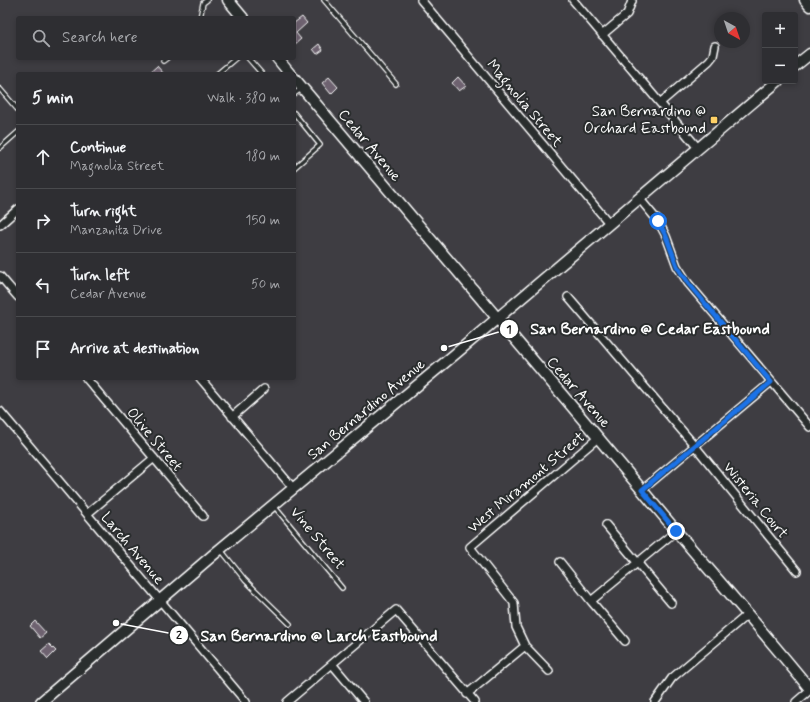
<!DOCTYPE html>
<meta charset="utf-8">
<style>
body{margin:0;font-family:Mynerve,sans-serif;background:#36363a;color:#f1f3f6}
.controls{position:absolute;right:12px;top:12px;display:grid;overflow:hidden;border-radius:4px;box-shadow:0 2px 6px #0003}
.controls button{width:36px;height:36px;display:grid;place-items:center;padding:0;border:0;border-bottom:1px solid #494a4d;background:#2e2e32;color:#f1f3f6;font:20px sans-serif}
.compass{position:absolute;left:714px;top:12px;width:36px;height:36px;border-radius:50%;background:#2e2e32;box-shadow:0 2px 6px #0003;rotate:140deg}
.stop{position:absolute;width:12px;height:12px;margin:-9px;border:3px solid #1a73e8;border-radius:50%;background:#fff}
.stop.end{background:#1a73e8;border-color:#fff;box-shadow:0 1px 4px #0008}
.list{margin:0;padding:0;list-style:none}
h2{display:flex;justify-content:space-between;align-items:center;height:52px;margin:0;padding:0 16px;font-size:17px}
h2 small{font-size:13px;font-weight:400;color:#a7a8ac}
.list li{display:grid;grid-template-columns:26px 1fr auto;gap:12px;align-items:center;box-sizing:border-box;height:64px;padding:0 16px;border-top:1px solid #494a4d}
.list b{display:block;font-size:15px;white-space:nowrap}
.list p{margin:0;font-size:13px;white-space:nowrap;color:#a7a8ac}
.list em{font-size:13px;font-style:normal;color:#a7a8ac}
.icon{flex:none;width:22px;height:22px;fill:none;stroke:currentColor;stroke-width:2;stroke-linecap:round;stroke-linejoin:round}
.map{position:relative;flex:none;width:810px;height:702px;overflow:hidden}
.search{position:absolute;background:#2e2e32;box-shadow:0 2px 6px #0003;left:16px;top:16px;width:280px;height:44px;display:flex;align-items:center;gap:10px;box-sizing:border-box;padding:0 14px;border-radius:4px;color:#a7a8ac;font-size:15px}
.panel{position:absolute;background:#2e2e32;box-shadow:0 2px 6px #0003;left:16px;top:72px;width:280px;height:308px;border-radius:4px}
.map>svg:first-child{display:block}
.building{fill:#6e6270;stroke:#fff}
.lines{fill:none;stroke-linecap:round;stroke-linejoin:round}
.lane-casing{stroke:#fff;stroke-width:6}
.street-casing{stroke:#fff;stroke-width:10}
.secondary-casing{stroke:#fff;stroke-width:13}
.lane{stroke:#2a2d2e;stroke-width:3.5}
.street{stroke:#2a2d2e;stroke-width:7}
.secondary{stroke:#2a2d2e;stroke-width:10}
.route{stroke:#1a73e8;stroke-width:5}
.poi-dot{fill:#ffd166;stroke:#2a2d2e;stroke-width:1.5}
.labels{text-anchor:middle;stroke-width:4;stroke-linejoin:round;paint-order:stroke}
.street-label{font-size:15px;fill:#fff;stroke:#2a2d2e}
.poi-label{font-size:15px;fill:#fff;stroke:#2a2d2e;text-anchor:end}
.leader{fill:none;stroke:#fff;stroke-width:1.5}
.callout-dot{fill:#fff;stroke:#2a2d2e;stroke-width:1.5}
.mark-label{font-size:12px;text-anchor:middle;font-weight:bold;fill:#111}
.callout-label{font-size:16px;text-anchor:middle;font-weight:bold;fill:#fff;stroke:#2a2d2e;stroke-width:4;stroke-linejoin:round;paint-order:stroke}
</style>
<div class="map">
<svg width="810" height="702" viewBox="0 0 810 702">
<rect width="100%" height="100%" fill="#3e3d42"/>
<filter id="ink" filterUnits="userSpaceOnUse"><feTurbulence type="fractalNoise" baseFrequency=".025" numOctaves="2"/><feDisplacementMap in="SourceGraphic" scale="8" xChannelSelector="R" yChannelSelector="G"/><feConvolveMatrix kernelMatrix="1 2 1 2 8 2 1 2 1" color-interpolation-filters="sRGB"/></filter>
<g filter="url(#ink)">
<path class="building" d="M302,17L307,23L296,33L301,39L294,45V23Z
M319,44L323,50L317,54L313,49Z
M157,66L164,74H148Z
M329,77L338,87L331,94L322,83Z
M458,77L466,86L459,91L452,83Z
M35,621L46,633L40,638L30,626Z
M49,644L56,651L48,659L41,651Z"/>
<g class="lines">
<defs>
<path id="lane" d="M324,0L396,84
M200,18L203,3L207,0
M248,58L262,74
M163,61L167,58
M217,74L236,58
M0,89L18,110
M294,94L301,89
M294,113L320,145L294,168
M0,148L18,132
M274,506L342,588
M221,550L245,580L290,624"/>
<path id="street" d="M421,0L609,223
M573,0L698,148
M602,35L627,14L632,1
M660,103L709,61L713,56L715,46
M639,198L658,221L666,236L677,266L688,283L810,427
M0,225L18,209
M0,276L18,297
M568,297L695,446L797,571
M86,378L203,516
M200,378L293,488
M0,411L246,702
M232,417L264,389
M642,490L771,382
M87,514L154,458
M606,525L671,603
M560,562L591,601
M625,641L591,601L676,531
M332,664L364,702
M549,671L525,646L516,627L514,603L470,547L599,437
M467,694L525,646
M287,702L396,610L475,702
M655,702L672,678L748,614
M796,702L810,690"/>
<path id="secondary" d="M228,0L243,18
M805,0L810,6
M277,58L290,74
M795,66L810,54
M294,78C410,216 527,352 642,490C697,557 755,621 810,689
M41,702L213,555L454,355L778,81"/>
</defs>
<use href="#lane" class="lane-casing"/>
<use href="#street" class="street-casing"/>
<use href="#secondary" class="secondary-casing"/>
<use href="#lane" class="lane"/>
<use href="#street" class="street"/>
<use href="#secondary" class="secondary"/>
</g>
</g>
<g class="lines" filter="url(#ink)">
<path class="route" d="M658,221L666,236L677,266L688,283L771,382L642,490L676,531"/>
</g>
<rect class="poi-dot" x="710" y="116" width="8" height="8" rx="2"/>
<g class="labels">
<g class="street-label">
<text transform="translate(525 103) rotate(50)" y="5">Magnolia Street</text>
<text transform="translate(370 145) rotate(50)" y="5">Cedar Avenue</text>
<text transform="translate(579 392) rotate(49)" y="5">Cedar Avenue</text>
<text transform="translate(366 409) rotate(-40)" y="5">San Bernardino Avenue</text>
<text transform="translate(155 439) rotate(50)" y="5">Olive Street</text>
<text transform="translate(526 482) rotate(-40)" y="5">West Miramont Street</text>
<text transform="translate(756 500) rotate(51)" y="5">Wisteria Court</text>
<text transform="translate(318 538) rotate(50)" y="5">Vine Street</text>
<text transform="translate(133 548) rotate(50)" y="5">Larch Avenue</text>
</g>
<g class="poi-label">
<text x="706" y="116">San Bernardino @<tspan x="706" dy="17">Orchard Eastbound</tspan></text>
</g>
</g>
<path class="leader" d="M444 348L509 329M116 623L179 635"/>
<g class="callout-dot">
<circle cx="444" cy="348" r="4"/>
<circle cx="116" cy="623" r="4"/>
<circle cx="509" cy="329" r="10"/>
<circle cx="179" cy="635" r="10"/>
</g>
<g class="mark-label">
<text x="509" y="333">1</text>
<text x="179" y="639">2</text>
</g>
<g class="callout-label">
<text x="650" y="334">San Bernardino @ Cedar Eastbound</text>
<text x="319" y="641">San Bernardino @ Larch Eastbound</text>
</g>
</svg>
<div class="controls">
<button>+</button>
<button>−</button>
</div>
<svg class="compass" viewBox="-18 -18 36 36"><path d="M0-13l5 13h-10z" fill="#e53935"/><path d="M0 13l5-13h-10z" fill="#a7a8ac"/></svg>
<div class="stop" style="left:658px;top:221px"></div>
<div class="stop end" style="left:676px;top:531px"></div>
<div class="search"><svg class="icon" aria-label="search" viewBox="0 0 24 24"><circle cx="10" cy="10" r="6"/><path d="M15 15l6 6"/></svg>Search here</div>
<section class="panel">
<h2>5 min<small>Walk · 380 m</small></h2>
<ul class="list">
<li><svg class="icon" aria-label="ahead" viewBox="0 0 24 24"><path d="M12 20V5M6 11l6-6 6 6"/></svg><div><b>Continue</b><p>Magnolia Street</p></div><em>180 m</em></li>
<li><svg class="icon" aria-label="right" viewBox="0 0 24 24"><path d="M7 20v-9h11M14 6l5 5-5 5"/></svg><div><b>Turn right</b><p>Manzanita Drive</p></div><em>150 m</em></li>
<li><svg class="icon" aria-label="left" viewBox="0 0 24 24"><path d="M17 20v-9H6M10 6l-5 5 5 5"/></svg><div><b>Turn left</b><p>Cedar Avenue</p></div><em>50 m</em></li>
<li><svg class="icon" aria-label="arrive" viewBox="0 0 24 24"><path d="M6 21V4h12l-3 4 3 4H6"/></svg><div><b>Arrive at destination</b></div></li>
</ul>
</section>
</div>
